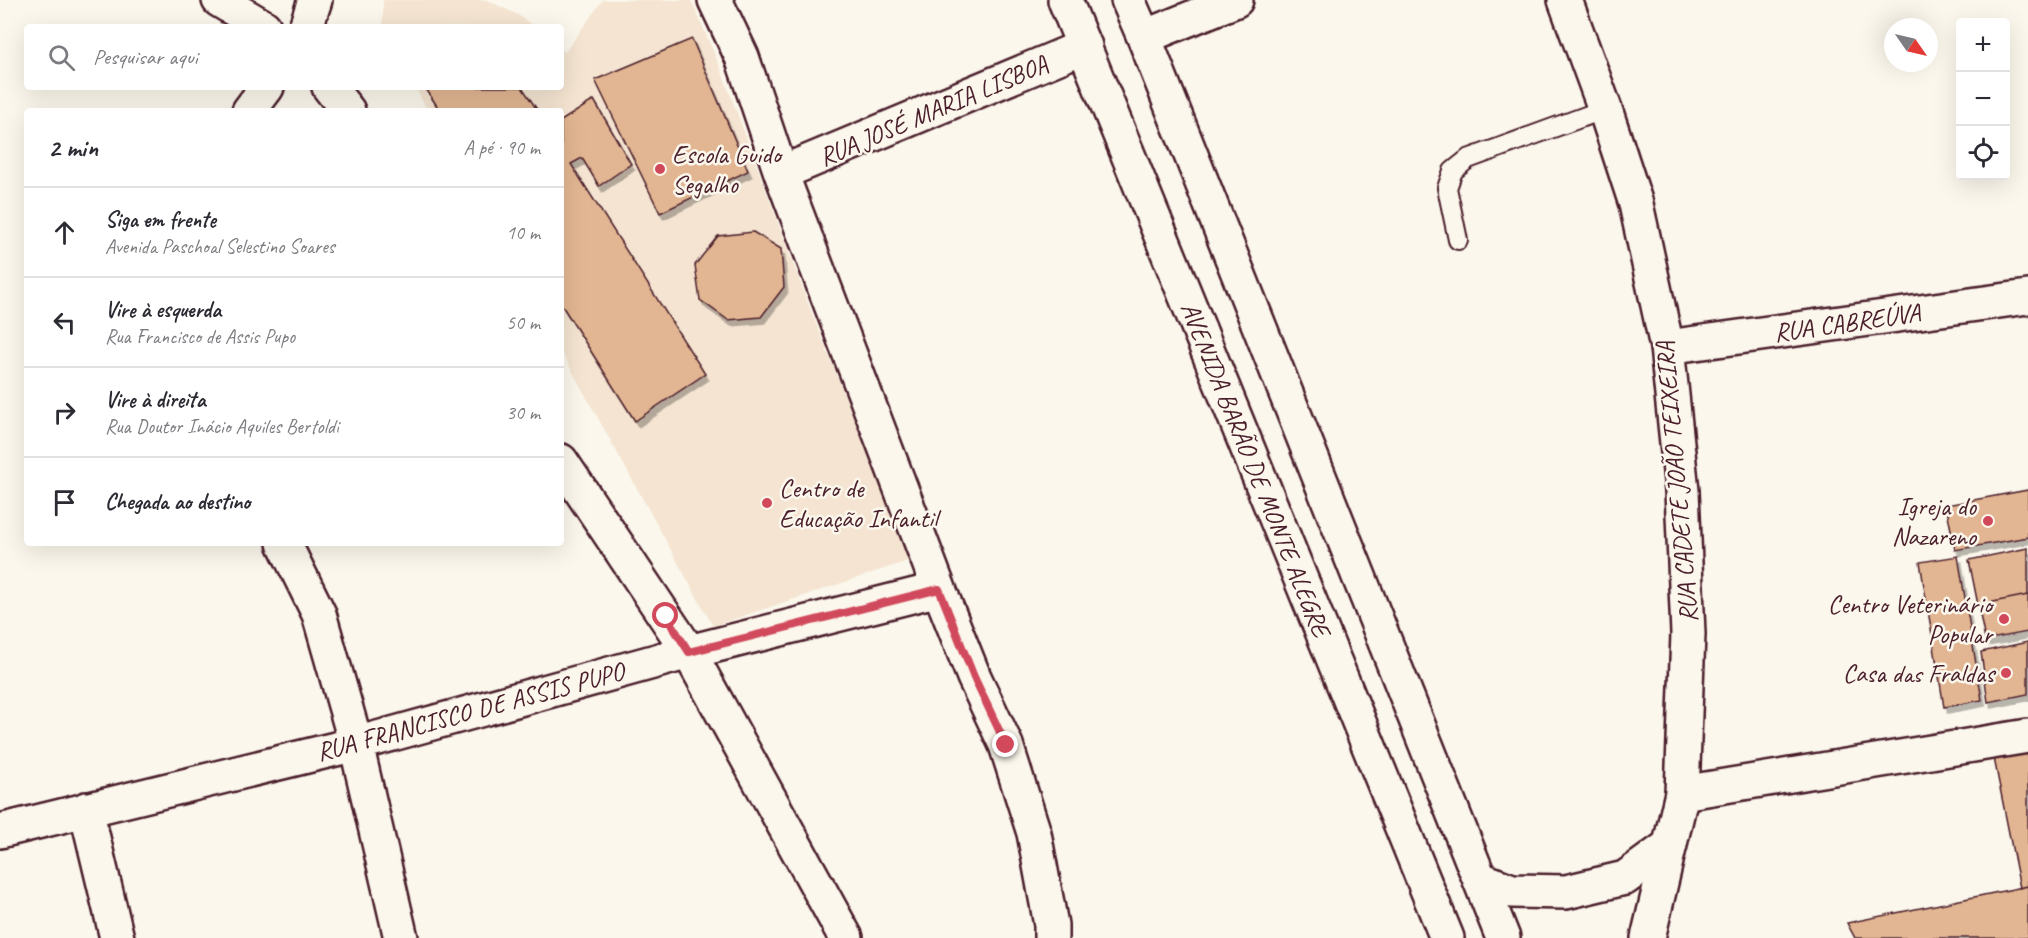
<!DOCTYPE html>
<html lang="pt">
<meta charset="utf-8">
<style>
body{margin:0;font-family:Caveat,sans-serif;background:#f7f7f7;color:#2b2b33}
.controls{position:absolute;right:18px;top:18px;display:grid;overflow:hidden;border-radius:6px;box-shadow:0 6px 24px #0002}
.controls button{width:54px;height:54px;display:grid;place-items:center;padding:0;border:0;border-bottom:2px solid #e1e1e2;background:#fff;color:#2b2b33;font:30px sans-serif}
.compass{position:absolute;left:1884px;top:18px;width:54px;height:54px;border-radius:50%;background:#fff;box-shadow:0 6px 24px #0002;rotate:124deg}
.stop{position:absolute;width:18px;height:18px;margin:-14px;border:4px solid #d1495b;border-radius:50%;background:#fff}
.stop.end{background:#d1495b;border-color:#fff;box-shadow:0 2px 6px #0008}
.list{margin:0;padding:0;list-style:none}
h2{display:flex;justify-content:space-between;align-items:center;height:78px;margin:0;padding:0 24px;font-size:26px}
h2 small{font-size:20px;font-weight:400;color:#7c7c81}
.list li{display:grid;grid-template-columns:39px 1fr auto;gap:18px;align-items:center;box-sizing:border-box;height:90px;padding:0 24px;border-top:2px solid #e1e1e2}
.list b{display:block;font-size:22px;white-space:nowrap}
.list p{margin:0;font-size:20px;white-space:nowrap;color:#7c7c81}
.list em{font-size:20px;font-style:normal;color:#7c7c81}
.icon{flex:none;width:33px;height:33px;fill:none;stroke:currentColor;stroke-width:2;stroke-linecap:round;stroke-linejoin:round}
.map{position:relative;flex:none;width:2028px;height:938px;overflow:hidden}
.search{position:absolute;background:#fff;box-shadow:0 6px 24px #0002;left:24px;top:24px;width:540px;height:66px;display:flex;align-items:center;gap:15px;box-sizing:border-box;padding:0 21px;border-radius:6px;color:#7c7c81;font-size:22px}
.panel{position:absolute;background:#fff;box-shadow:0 6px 24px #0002;left:24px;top:108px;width:540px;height:438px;border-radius:6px}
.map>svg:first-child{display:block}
.built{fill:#f4e4d1}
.building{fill:#e2b692;stroke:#4a1f2b;stroke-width:1.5;filter:url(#shadow)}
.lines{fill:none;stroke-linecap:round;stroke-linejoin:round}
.service-casing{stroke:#4a1f2b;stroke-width:22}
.minor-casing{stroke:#4a1f2b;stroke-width:38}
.secondary-casing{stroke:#4a1f2b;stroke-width:38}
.primary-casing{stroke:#4a1f2b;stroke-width:38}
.service{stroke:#fbf7ec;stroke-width:18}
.minor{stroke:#fbf7ec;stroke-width:33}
.secondary{stroke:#fbf7ec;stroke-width:33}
.primary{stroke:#fbf7ec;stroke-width:33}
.route{stroke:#d1495b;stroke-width:8}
.poi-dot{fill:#d1495b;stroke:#fbf7ec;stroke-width:2}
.labels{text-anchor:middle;stroke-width:5;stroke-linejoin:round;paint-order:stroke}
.street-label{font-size:26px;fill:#4a1f2b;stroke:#fbf7ec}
.poi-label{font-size:26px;fill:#4a1f2b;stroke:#fbf7ec;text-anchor:end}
</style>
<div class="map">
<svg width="2028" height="938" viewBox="0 0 2028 938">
<defs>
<filter id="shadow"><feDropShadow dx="3.5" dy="6" stdDeviation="0" flood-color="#0004"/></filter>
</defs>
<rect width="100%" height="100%" fill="#fbf7ec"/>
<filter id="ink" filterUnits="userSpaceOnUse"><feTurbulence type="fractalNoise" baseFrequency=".0167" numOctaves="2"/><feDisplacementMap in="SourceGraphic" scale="12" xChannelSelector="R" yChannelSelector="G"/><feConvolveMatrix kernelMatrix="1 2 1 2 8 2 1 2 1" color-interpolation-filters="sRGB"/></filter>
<g filter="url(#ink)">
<path class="built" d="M383,0H487L518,15L534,27H383Z
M603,0H691L720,67L812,314L911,560L713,626L561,351V111H428L415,87H561V49L565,52Z"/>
<path class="building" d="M692,39L748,171L660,213L595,80Z
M425,87H522L538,111H440Z
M594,100L631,164L599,186L582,158L571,164L705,374L635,421L561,304V121Z
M753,232L781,249L784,287L761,317L728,320L700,300L695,265L718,236Z
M2028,490V537L1955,550L1946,505Z
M2028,548V595L1978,605L1969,560Z
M1958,556L1982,700L1944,707L1920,562Z
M2028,595V632L1985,640L1978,605Z
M2028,642V694L1988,702L1981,652Z
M2028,752V886L2020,888L1994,758Z
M2028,886V938H1855L1847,923Z"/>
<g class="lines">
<defs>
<path id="service" d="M1458,240L1447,188L1453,171L1468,159L1605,109"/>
<path id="minor" d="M219,0L264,27
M715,0L742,57L781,173L939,589L974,677L1006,745L1034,833L1051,925V938
M306,27L315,0
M1144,37L1236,0
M329,87L348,111
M249,111L267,87
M781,173L1085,46
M1667,347L2028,297
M561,461L689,652L846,938
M284,543L319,614L356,744L401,938
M1682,793L2028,736
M86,809L117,938
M0,831L356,744L689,652L939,589"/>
<path id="secondary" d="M1065,0L1447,938
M1128,0L1144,37L1503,938"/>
<path id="primary" d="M1565,0L1605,109L1636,204L1667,347L1682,491L1688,634L1682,793L1648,938
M1480,879L1512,891L1566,892L1625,878L1670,845"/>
</defs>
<use href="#service" class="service-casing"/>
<use href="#minor" class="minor-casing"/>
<use href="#secondary" class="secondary-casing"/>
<use href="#primary" class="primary-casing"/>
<use href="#service" class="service"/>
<use href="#minor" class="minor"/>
<use href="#secondary" class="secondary"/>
<use href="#primary" class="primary"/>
</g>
</g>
<g class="lines" filter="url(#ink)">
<path class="route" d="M666,616L689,652L939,589L974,677L1006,745"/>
</g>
<g class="poi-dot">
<circle cx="660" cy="169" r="6"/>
<circle cx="767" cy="503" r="6"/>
<circle cx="1988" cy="521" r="6"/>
<circle cx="2004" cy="619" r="6"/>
<circle cx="2006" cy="673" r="6"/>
</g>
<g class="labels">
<g class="street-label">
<text transform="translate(933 110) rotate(-23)" y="9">RUA JOSÉ MARIA LISBOA</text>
<text transform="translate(1847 322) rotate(-8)" y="9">RUA CABREÚVA</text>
<text transform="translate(1256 469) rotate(68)" y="9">AVENIDA BARÃO DE MONTE ALEGRE</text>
<text transform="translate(1676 482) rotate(-95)" y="9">RUA CADETE JOÃO TEIXEIRA</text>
<text transform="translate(470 711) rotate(-15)" y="9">RUA FRANCISCO DE ASSIS PUPO</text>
</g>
<g class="poi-label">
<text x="672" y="163" text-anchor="start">Escola Guido<tspan x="672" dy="30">Segalho</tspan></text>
<text x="779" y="497" text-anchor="start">Centro de<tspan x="779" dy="30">Educação Infantil</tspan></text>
<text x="1976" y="515">Igreja do<tspan x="1976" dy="30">Nazareno</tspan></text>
<text x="1992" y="613">Centro Veterinário<tspan x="1992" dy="30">Popular</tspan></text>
<text x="1994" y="682">Casa das Fraldas</text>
</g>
</g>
</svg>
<div class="controls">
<button>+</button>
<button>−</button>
<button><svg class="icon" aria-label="locate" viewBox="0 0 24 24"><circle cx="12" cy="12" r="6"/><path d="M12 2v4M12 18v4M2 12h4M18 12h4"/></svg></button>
</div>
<svg class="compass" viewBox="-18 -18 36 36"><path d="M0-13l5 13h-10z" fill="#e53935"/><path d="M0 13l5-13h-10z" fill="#7c7c81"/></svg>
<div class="stop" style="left:666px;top:616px"></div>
<div class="stop end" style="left:1006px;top:745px"></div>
<div class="search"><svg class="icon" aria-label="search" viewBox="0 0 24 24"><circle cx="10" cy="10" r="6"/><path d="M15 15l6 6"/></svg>Pesquisar aqui</div>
<section class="panel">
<h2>2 min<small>A pé · 90 m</small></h2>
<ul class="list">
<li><svg class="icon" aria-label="ahead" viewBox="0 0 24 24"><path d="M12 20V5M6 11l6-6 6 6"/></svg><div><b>Siga em frente</b><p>Avenida Paschoal Selestino Soares</p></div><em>10 m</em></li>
<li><svg class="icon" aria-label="left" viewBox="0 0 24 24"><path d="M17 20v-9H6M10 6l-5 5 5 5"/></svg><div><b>Vire à esquerda</b><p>Rua Francisco de Assis Pupo</p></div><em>50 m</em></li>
<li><svg class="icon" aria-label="right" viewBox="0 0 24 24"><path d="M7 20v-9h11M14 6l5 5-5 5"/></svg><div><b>Vire à direita</b><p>Rua Doutor Inácio Aquiles Bertoldi</p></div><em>30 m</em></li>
<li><svg class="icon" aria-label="arrive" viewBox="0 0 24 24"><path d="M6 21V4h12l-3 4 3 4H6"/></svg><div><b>Chegada ao destino</b></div></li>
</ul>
</section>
</div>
